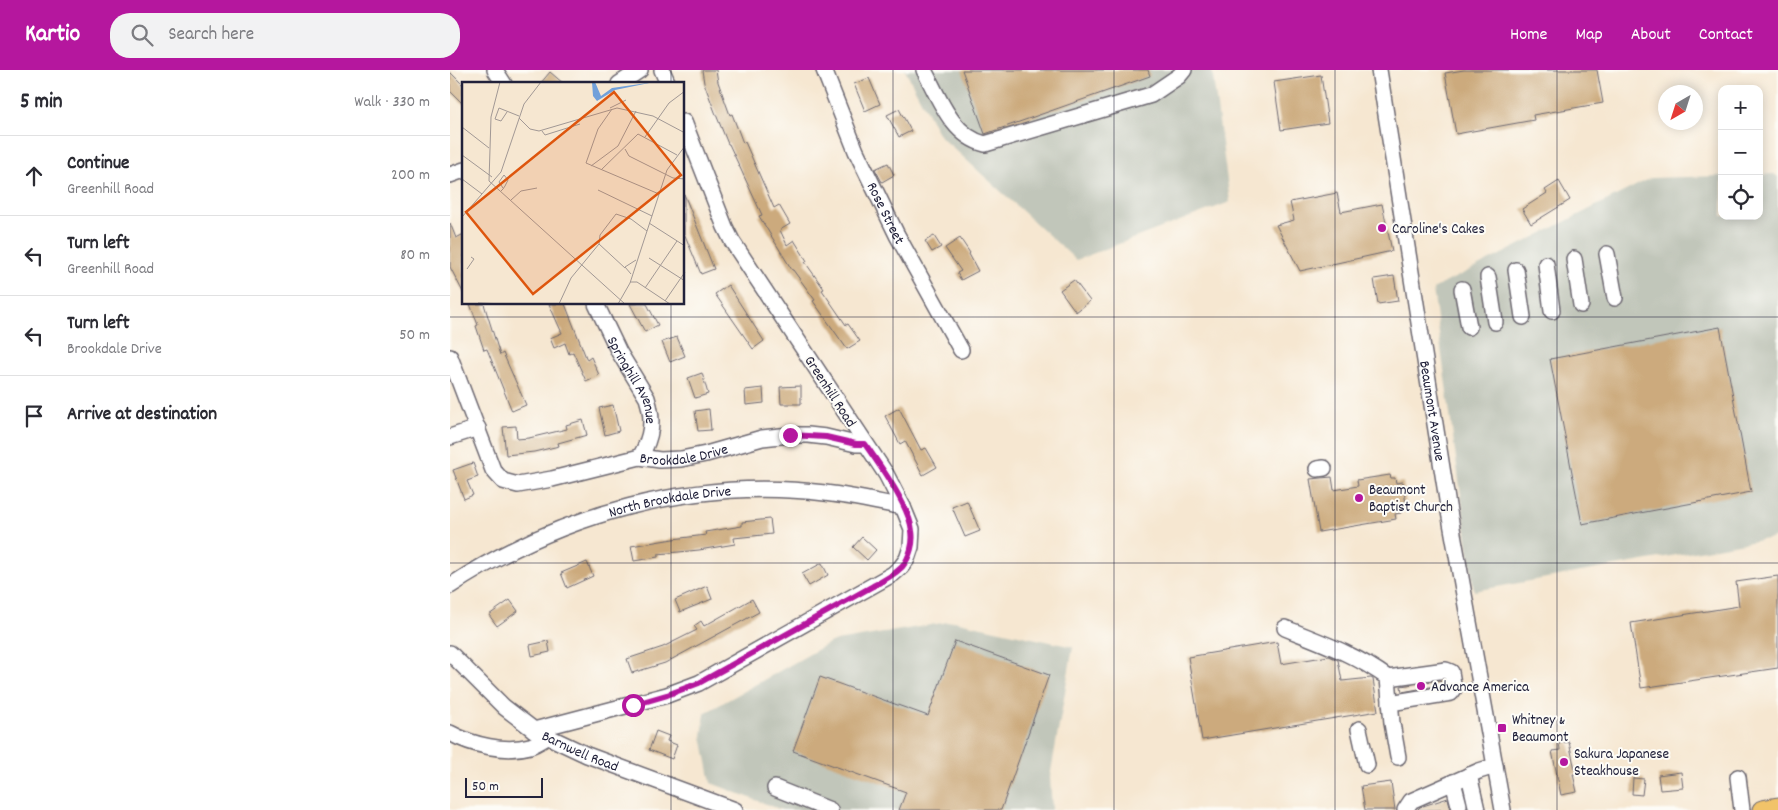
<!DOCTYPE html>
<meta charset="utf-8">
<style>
body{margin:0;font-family:Dekko,sans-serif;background:#f2f2f3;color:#2b2b33}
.controls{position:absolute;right:15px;top:15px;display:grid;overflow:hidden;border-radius:10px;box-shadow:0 2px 12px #0003}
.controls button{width:45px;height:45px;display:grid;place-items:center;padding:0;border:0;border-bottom:1px solid #e1e1e2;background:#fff;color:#2b2b33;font:25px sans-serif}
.compass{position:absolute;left:1208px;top:15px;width:45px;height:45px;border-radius:50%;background:#fff;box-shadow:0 2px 12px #0003;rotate:219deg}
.scale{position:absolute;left:15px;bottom:12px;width:78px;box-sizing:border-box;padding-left:5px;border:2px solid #22223b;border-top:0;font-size:14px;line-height:18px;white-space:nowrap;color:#22223b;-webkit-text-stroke:4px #fdfcf7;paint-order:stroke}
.stop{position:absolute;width:15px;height:15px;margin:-11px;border:4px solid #b5179e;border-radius:50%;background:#fff}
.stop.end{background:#b5179e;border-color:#fff;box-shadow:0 1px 5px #0008}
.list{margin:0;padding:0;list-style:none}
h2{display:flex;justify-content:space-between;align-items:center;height:65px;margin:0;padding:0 20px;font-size:21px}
h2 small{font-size:16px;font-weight:400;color:#7c7c81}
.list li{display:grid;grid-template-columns:32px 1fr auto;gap:15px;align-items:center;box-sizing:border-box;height:80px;padding:0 20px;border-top:1px solid #e1e1e2}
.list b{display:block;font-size:19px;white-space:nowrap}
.list p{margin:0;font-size:16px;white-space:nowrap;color:#7c7c81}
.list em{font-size:16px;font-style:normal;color:#7c7c81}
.icon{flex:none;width:28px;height:28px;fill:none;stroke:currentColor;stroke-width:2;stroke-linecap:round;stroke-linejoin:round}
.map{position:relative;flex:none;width:1328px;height:740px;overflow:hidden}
header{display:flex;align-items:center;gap:30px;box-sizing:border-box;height:70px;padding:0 25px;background:#b5179e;color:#fff}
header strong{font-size:24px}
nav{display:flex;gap:28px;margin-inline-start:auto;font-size:18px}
.search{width:350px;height:45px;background:#f2f2f3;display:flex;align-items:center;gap:12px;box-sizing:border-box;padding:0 18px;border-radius:20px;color:#7c7c81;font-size:19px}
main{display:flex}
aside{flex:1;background:#fff}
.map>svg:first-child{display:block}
.industrial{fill:#c1c6ba}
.building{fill:#ccaa7d}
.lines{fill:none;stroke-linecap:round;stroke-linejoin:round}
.minor-casing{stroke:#6c6770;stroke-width:18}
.major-casing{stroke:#6c6770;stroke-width:21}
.minor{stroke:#fff;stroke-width:15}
.major{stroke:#f1c369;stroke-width:19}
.route{stroke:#b5179e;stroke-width:6}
.grid{fill:none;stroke:#22223b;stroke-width:1;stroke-opacity:0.55}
.poi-dot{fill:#b5179e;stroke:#fdfcf7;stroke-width:2}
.labels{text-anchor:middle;stroke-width:4;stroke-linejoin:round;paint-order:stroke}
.street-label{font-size:15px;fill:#22223b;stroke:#fdfcf7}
.poi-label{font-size:15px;fill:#22223b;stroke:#fdfcf7;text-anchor:start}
.inset-road{fill:none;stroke:#a19895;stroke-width:1}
.view{fill:#de560e;fill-opacity:0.15;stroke:#de560e;stroke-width:2.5}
.inset-edge{fill:none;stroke:#22223b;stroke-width:2.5}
</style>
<header>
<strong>Kartio</strong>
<div class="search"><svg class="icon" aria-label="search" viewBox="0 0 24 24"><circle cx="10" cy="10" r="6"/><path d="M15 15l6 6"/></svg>Search here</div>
<nav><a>Home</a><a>Map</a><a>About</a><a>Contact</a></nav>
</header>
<main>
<aside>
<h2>5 min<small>Walk · 330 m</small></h2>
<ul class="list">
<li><svg class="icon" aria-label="ahead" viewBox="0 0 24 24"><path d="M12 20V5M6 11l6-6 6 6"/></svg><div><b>Continue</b><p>Greenhill Road</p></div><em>200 m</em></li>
<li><svg class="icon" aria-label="left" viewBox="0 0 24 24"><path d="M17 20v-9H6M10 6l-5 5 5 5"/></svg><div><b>Turn left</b><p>Greenhill Road</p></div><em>80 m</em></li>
<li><svg class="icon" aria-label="left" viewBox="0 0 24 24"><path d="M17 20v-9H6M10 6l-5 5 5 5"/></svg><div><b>Turn left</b><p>Brookdale Drive</p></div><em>50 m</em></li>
<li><svg class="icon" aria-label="arrive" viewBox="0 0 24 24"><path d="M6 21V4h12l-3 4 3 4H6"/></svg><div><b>Arrive at destination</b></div></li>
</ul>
</aside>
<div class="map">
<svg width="1328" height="740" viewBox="0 0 1328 740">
<rect width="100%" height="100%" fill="#fdfcf7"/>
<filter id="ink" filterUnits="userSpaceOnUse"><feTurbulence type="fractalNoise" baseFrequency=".02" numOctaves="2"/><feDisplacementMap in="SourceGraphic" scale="10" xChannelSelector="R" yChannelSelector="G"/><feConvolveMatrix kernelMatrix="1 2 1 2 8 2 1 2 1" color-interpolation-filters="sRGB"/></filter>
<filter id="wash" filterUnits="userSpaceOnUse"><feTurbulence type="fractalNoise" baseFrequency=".0096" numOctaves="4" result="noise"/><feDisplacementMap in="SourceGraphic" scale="20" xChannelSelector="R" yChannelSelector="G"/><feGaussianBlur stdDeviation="1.12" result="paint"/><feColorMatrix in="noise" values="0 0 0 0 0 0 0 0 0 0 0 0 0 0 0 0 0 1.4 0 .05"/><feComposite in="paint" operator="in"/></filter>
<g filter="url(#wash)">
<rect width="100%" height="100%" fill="#f6e7d1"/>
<path class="industrial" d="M455,0H762L780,132L626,190L489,65Z
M1324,104L1328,107V467L1024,521L983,219L1201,108L1272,106V146H1309V105Z
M504,551L623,577L600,707L602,740H332L261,713L252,666L255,643L381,572Z"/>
<g id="blocks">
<path class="building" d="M252,0H266L268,12L280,45L282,44L293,73L295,72L324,138L329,135L340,154L330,160L337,175L344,170L357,191L355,192L374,219L372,220L396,255L398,254L410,271L397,279L363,231L365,230L343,200H342L309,146L312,145L279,74H278L265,42L254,13Z
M512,0H698L700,6L535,64Z
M1014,0H1147L1153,33L1083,45L1084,50L1006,64L995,3Z
M0,2L14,16V35L0,21Z
M100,2L114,14H90Z
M871,5L878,53L831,60L824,12Z
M419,8L430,34L415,41L404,14Z
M449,39L461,61L449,67L437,45Z
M438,93L444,105L432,112L425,99Z
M1109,111L1120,130L1081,154L1072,139L1097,123L1095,120Z
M887,123L891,142L932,134L942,181L850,201L826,155L844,150L840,132Z
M234,124L264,199L251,204L234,163Z
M0,153L6,168L14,164V224L0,197Z
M484,166L491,177L482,182L475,171Z
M510,168L520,183L519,184L528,201L511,210L507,203L511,201L495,178Z
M944,206L948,231L928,234L924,209Z
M624,210L640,231L626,242L610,220Z
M278,215L314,271L303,279L265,224Z
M20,234H34L50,285L53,283L76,335L62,341L37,279L34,280L26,256L28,255Z
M99,234H115L137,290L141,287L149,305L136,311L123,282L119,284L115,273L104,278L100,268L112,263Z
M180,234H197L208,255L195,262Z
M1270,257L1301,422L1132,454L1100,289Z
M227,267L235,286L220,292L212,272Z
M252,303L258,324L245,328L238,308Z
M351,316V334H331L330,317Z
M313,318L314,333L296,335L295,320Z
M163,335L169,361L155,365L149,338Z
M449,338L471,380L476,378L487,397L473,405L455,371L450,374L435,346Z
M259,339L261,360L248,361L245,341Z
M133,350L137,365L108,373L109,376L84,382L56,385L53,357L66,356L67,369L79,368L117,359L116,355Z
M23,393L28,407L17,411L23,425L14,429L3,400Z
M940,405L941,408H945L946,413L953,412L956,435L950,436L951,443L945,444L946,449L869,462L860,409L882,407L884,420L908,416L907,410Z
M517,431L530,461L515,467L502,437Z
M320,449L322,464L284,468L285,474L249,480L208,484V487L184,491L181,476L223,469L256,465L255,462L292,456V452Z
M412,467L426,480L417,490L403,477Z
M137,492L143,506L117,518L111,503Z
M372,493L378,505L359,516L352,504Z
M1328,506V598L1191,618L1181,553L1289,536L1286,512Z
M257,516L262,529L230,542L225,530Z
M302,529L309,542L215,593L182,603L177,589L213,577L247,560L244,556L251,551L254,556Z
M60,530L68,541L47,556L39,545Z
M98,571L100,582L82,586L80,575Z
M505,571L599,605L551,740H449L456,722L343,681L370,607L478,646Z
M827,572L831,594L879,586L888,590L892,611L921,608L923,609L928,641L752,670L738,587Z
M990,610L991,615L952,622L951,616Z
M206,661L219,666L217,671L227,675L222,689L199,680Z
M1119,672L1126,704H1123L1127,722L1111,725L1102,681L1110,680L1109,673Z
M1231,702L1233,718L1210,720L1208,705Z
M1183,708L1194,709L1192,725L1182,724Z
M941,712L945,740H915L911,716Z
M998,728L1001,740H967L970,737Z"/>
</g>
</g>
<g filter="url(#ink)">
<use href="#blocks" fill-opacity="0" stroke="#6c6770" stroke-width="1"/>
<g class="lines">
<defs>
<g id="minor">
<path d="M45,0L54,14"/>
<path d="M212,0L218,14"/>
<path id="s1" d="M374,0L406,81L447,165L511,280"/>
<path d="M474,0C489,28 502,66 535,74L701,25L729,6L734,0"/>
<path id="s2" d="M929,0L998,436L1053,740"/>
<path d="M169,14L190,0"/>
<path d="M0,105L14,100"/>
<path d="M1157,184L1165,228"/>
<path d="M1124,189L1131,235"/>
<path d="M1096,194L1102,241"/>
<path d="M1066,200L1073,247"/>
<path d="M1038,207L1045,252"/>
<path d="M1012,219L1019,257"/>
<path id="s3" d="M146,234L169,282L197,328C204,350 202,367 190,387"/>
<path id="s4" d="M0,287L43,400L53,411L68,415L102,409L190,387L210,390L231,389L256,384L312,368L340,365H358L376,367L406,374H415"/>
<path d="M0,367L28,358"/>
<path d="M867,399L874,398"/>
<path id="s5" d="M0,516C110,444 243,407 375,423C402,426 427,432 453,437"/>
<path d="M835,558C870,572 907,585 938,608L996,600L1001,602L1004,619L1001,623L940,633"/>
<path id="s6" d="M0,583L54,637L84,660L137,685L285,740"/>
<path d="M938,608L942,653L948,687"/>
<path d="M909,659L917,695"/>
<path d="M84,660L217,625L249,613L443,504L451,497L457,489L461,477L462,459L453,437L436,404L282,171L275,157L234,52"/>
<path d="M0,663C22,675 55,683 80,676C86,674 92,670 97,667"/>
<path d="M1019,705L1027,740"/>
<path d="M1288,707L1292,740"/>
<path d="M1003,712L1009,735"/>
<path d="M325,718L380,740"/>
<path d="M955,740L961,731L1029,701L1045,696"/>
</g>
<path id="major" d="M1312,740L1328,737"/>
</defs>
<use href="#minor" class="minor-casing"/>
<use href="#major" class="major-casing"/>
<use href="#minor" class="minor"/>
<use href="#major" class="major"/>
</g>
</g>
<g class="lines" filter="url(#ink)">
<path class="route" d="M183,635L217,625L249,613L423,516C433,511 444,505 452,497C460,487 464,473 462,461C460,437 429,394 415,374H406L376,367L340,365"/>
</g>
<path class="grid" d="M221,0V14M443,0V740M664,0V740M885,0V740M1107,0V740M221,234V740M0,247H1328M0,493H1328"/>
<g class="poi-dot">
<circle cx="932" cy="158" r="5"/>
<circle cx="909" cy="428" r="5"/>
<circle cx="971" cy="616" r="5"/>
<rect x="1047" y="653" width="10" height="10" rx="2.5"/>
<circle cx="1114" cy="692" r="5"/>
</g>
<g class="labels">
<g class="street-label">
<text dy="5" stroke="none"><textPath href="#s1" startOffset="156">Rose Street</textPath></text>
<text dy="5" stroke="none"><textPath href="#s3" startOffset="85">Springhill Avenue</textPath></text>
<text transform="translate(381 321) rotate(57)" y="5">Greenhill Road</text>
<text dy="5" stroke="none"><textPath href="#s2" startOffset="345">Beaumont Avenue</textPath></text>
<text dy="5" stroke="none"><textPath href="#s4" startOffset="321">Brookdale Drive</textPath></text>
<text dy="5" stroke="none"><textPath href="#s5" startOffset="238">North Brookdale Drive</textPath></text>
<text dy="5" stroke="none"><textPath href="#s6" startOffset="165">Barnwell Road</textPath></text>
</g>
<g class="poi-label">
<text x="942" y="163">Caroline's Cakes</text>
<text x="919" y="424">Beaumont<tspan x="919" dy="17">Baptist Church</tspan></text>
<text x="981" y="621">Advance America</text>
<text x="1062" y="654">Whitney &amp;<tspan x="1062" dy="17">Beaumont</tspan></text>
<text x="1124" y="688">Sakura Japanese<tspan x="1124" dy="17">Steakhouse</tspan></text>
</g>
</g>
<g transform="translate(12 12)">
<rect width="222" height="222" fill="#f6e7d1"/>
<path d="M130,0H133L139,14L150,6L192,0L153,8L135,19L131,14Z" fill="#71a0da"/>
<path class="inset-road" d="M38,0L29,35L27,99L163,222M148,26L164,18M150,27L136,47L124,81L197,112M45,30L39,39L33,37L37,26L57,34M57,36L68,47L77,49L155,26L191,34L223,51M0,45L27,66M80,49L83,53L118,42M183,55L207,21L223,9M163,67L167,74L211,96L223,97M0,73L30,95M129,84L156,64L174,29M139,88L176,52L215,73M0,97L20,112M136,108L190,134M39,109L41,107L43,104L46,98L42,93L37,100L41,106M49,118L59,109L75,106M0,135L39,90L62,22L79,0M187,141L223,164M137,162L138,153L154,132L169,137L185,149M187,176L223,199M5,187L12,177L9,175M169,192L163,185L174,178M168,200H175L208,222M183,206L215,159M203,219L223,190M16,221L46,222M97,222L109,196L137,162L163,186M156,222L168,201L205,88L223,64"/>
<path class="view" d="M152,10L219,93L71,212L4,130Z"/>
<rect width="222" height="222" class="inset-edge"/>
</g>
</svg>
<div class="controls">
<button>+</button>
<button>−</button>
<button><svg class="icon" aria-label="locate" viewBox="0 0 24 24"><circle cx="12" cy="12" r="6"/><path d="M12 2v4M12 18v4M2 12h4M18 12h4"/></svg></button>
</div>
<svg class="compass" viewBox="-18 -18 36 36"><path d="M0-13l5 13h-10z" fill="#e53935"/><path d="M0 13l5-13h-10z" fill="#7c7c81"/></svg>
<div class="scale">50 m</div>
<div class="stop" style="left:183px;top:635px"></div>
<div class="stop end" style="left:340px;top:365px"></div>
</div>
</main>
